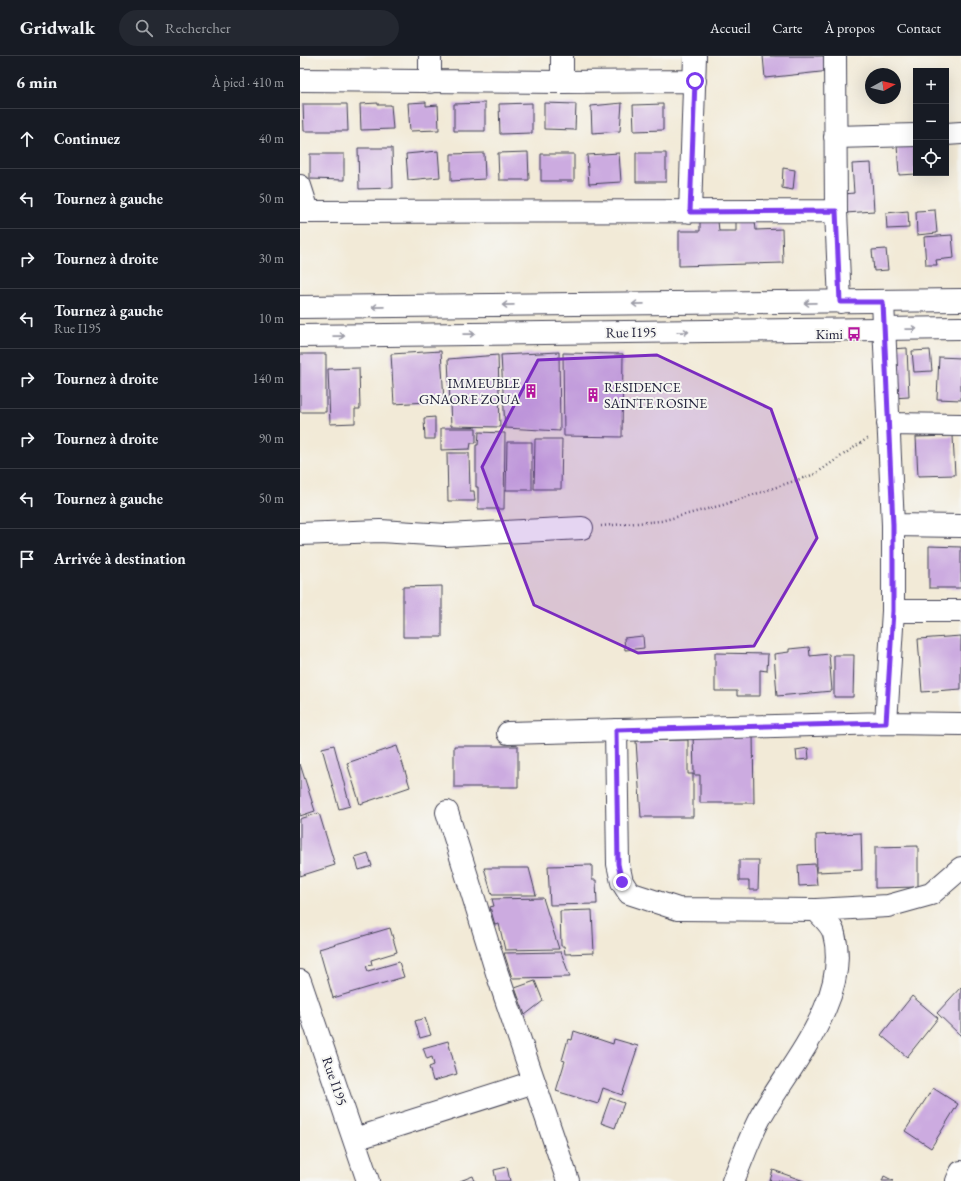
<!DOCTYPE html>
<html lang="fr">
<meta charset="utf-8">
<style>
body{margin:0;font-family:"EB Garamond",serif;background:#242831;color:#f1f3f6}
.controls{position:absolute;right:12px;top:12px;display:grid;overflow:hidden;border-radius:0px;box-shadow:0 4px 16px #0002}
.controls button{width:36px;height:36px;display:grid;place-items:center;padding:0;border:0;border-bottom:1px solid #363941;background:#171b24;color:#f1f3f6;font:20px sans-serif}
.compass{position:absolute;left:565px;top:12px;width:36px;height:36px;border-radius:50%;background:#171b24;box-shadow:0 4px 16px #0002;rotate:82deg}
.stop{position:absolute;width:12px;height:12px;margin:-9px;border:3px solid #7c3aed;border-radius:50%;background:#fff}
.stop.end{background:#7c3aed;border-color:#fff;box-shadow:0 1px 4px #0008}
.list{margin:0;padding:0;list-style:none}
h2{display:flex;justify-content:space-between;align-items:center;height:52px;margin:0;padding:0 16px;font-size:17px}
h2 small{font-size:13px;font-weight:400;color:#9ea1a6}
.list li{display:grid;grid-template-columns:26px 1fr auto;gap:12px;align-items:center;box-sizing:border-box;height:60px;padding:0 16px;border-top:1px solid #363941}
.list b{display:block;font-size:15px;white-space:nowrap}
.list p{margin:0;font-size:13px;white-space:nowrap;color:#9ea1a6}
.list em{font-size:13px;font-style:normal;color:#9ea1a6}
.icon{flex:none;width:22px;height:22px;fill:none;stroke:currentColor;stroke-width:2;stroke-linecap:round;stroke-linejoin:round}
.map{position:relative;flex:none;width:661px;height:1125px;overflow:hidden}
header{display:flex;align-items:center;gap:24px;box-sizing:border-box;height:56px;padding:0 20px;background:#171b24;border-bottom:1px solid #363941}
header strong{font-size:19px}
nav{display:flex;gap:22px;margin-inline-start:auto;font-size:14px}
.search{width:280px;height:36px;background:#242831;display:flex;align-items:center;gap:10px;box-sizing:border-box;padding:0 14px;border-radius:22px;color:#9ea1a6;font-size:15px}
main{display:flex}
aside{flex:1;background:#171b24}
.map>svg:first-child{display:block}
.building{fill:#ccabe0}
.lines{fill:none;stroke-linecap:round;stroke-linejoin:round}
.minor-casing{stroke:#414052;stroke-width:24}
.major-casing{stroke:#414052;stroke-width:24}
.path{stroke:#414052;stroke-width:2.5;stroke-dasharray:1 3;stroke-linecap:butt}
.minor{stroke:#fff;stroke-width:22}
.major{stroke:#fff;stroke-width:22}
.oneway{stroke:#9c9ca7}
.route{stroke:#7c3aed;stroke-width:5}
.marked{fill:#7b2cbf;fill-opacity:0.2;stroke:#7b2cbf;stroke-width:3;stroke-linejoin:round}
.labels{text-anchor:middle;stroke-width:4;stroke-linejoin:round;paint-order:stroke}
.street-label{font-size:14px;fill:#22223b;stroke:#f6f6f2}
.poi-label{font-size:14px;fill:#22223b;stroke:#f6f6f2;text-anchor:end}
</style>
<header>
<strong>Gridwalk</strong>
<div class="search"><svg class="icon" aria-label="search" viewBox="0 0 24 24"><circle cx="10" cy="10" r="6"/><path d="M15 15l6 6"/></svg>Rechercher</div>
<nav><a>Accueil</a><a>Carte</a><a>À propos</a><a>Contact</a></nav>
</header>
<main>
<aside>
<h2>6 min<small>À pied · 410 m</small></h2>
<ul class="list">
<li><svg class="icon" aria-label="ahead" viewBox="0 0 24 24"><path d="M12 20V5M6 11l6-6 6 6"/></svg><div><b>Continuez</b></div><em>40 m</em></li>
<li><svg class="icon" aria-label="left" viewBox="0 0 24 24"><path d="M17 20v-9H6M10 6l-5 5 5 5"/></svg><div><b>Tournez à gauche</b></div><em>50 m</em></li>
<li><svg class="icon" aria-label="right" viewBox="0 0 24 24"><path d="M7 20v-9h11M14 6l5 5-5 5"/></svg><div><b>Tournez à droite</b></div><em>30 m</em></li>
<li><svg class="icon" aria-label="left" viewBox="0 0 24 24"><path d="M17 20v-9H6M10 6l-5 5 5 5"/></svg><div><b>Tournez à gauche</b><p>Rue I195</p></div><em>10 m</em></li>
<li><svg class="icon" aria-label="right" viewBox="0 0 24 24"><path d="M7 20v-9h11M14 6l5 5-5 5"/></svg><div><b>Tournez à droite</b></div><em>140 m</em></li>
<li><svg class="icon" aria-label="right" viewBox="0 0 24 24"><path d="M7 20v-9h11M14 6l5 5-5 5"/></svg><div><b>Tournez à droite</b></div><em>90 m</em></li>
<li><svg class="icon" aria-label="left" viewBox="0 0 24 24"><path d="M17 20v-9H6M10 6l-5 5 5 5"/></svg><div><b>Tournez à gauche</b></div><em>50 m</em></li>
<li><svg class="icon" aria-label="arrive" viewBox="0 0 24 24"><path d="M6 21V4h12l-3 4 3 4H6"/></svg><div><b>Arrivée à destination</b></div></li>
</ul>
</aside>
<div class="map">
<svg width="661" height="1125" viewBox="0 0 661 1125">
<rect width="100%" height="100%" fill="#f6f6f2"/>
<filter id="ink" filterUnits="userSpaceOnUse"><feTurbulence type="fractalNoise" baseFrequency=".025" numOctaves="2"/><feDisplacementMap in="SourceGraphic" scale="8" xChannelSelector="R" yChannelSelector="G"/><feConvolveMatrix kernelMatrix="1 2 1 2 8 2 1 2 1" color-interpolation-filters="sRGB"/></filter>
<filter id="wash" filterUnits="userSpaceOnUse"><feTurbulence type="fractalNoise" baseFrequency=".012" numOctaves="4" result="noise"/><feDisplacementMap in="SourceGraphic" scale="16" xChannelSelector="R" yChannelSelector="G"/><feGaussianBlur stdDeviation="0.9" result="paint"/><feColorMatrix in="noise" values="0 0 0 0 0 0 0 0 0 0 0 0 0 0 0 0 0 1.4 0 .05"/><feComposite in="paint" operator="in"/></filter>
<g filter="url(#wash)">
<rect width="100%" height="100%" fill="#f2ead7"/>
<g id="blocks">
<path class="building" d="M463,0H529L530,15L465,22Z
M126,46V50L138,49L139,74L110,75L108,47Z
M78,47V49H91L93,73L61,74L60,48Z
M185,47V75H154V48Z
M232,47V77L200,78L199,48Z
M244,47L276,48L275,74L244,73Z
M322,47L320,75L292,77L291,50Z
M3,48H47L48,75H4Z
M363,48V74L334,75L333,49Z
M616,88V118L599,119L597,89Z
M58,92H92L93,132L59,133Z
M138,95L140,121L108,124L106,98Z
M228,96L229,124H199L198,97Z
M184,97L185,123L151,125V98Z
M319,97L321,126L289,128L287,99Z
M336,97H366V126H336Z
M10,98H44V124L10,123Z
M241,98H274V125H241Z
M571,107L574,155L546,157L545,138L554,137L552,108Z
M483,112L495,114L493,134L482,132Z
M635,154L637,177L617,179L616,155Z
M608,155L609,172L587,173L586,157Z
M418,165L419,175H436V165H455L456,174L482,173L483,207L379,210V175H400V166Z
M652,179L654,202L636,204L637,209H626L624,181Z
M586,193L588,214L574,215L572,194Z
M607,292L609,341L592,342L589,293Z
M630,294L632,315L614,316L612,295Z
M141,295L144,345L94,348L91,298Z
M259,296L260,375L205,372L201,299Z
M263,297L323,298L322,381L264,380Z
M0,298H26V356H0Z
M198,299L200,371L151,370L148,303Z
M639,301L661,302V344L637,343Z
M59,312L60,353H55V367L30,368L28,313Z
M135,361V383H125L124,362Z
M141,372H176V387H171L170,393L141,394Z
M179,376L205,377L204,453H178V431H176V389H178Z
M653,380L655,419L618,420L616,381Z
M235,383H262L261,433H234Z
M207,386H232V434H206Z
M147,397H169L170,435H174L175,445H148Z
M629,490L661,491V532H629Z
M142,530V581H103V531Z
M343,580L344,592L325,594L324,582Z
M661,580V633L622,636L618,583Z
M509,591L510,600L529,598L532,635L477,640L474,598L489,596V593Z
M415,597L468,598L467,615L460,614V640H437V635H415Z
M534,599H554L553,641H534Z
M393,677H453L454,747H400V719H394Z
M388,684V718H393V761H341L336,685Z
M34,689L50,750L39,753L22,692Z
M97,690L110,731L60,748L47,707Z
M154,690H218V731H154Z
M508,692L509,703L497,704L496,694Z
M0,708L15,755L0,760Z
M19,757L35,809L0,820V763Z
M561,777L562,814L517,816L516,779Z
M618,790V831L575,832V791Z
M68,797L72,810L59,814L55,801Z
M439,804H459L458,834H449V825H439Z
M515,808L517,829L499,830L498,809Z
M292,809V824H296L297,848L250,849L248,810Z
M184,812H229L236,839H192Z
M243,842L259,893L205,894L199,868L195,869L190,851L194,850L192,843Z
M292,854L294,897L265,898L264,890H261L260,855Z
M90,872L97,896L71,904L72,909L66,910L68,915L99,906L104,921L33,942L19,893Z
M261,896L270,921L212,922L204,897Z
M235,925L243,945L225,959L215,932Z
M661,931V980L637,957Z
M612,940L638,962L607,1001L581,979Z
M125,962L131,979L120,982L115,965Z
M274,975L313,988L314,983L338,990L322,1039L303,1032L298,1048L256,1035L265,1005L262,1004L268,983L272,984Z
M148,985L157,1018L133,1025L129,1011L134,1009L132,1001L127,1003L123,992Z
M633,1032L658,1048L631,1092L605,1075Z
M310,1042L324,1047L315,1072L301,1067Z
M207,1111L210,1125H196L194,1114Z
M473,1114L504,1125H470Z
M173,1120L175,1125H160Z
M584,1120L594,1125H582Z"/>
</g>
</g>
<g filter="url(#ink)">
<use href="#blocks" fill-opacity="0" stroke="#414052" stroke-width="1"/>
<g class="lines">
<defs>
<path id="minor" d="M535,0L536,155L540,246
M0,24L262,26L395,25
M130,26V0
M262,26V0
M646,78L661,77
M535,81L616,79
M0,130L8,155
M0,156L536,155
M390,156L395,0
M583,246L593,469V555L586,667
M588,368L661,369
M593,469L661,470
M0,478L80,475L146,479L282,472
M593,555H661
M316,674L318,808L322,826L329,837L378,853L516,854L588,850L631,838L661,812
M208,677L586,667L661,668
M147,756L197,917L268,1125
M0,925L68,1125
M55,1083L234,1026
M433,1125C442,1104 450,1080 461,1060C490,1009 551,942 534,878C532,869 522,861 516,854
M657,1125L661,1116"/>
<path id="major" d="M0,251L661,244
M0,280L661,272"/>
</defs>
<use href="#minor" class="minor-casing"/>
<use href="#major" class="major-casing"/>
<path class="path" d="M301,470L361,465L423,449L515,418L568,382"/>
<use href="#minor" class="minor"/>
<use href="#major" class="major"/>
</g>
<defs><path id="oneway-shaft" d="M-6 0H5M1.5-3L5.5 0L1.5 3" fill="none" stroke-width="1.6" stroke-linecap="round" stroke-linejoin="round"/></defs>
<g class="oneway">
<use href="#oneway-shaft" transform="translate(510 247) rotate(179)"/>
<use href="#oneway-shaft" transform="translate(338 248) rotate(179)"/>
<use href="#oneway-shaft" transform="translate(208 249) rotate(179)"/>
<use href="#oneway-shaft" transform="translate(78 251) rotate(179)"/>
<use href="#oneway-shaft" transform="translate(611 273) rotate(-1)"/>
<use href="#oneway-shaft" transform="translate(383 276) rotate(-1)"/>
<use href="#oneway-shaft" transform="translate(169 278) rotate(-1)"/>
<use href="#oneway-shaft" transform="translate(39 280) rotate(-1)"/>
</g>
</g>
<g class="lines" filter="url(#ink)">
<path class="route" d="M322,826L318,808L316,674L586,667L593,555V469L583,246H540L536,155L390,156L395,25"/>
</g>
<path class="marked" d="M357,299L471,353L517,482L454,590L338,597L234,549L182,411L238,304Z"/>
<defs>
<symbol id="bus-bare" viewBox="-9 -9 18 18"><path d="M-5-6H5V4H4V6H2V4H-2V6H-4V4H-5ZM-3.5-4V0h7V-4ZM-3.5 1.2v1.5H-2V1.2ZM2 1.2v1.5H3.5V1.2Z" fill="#b5179e" stroke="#f6f6f2" stroke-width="2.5" paint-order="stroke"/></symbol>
<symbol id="building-bare" viewBox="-9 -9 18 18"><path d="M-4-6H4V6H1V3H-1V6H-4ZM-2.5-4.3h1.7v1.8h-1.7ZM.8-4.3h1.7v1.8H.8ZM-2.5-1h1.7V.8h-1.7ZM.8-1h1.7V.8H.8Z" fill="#b5179e" stroke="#f6f6f2" stroke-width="2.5" paint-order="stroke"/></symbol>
</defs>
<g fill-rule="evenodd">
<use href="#bus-bare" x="544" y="268" width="20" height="20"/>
<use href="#building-bare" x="221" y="325" width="20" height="20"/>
<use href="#building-bare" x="283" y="329" width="20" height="20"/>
</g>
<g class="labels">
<g class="street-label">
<text transform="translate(331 276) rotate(-1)" y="5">Rue I195</text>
<text transform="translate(35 1025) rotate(71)" y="5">Rue I195</text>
</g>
<g class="poi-label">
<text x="543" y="283">Kimi</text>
<text x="220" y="332">IMMEUBLE<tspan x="220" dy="16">GNAORE ZOUA</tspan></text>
<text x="304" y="336" text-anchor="start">RESIDENCE<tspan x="304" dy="16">SAINTE ROSINE</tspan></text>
</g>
</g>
</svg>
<div class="controls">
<button>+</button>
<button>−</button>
<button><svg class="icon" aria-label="locate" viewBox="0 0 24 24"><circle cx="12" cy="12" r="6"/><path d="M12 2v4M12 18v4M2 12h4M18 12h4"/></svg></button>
</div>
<svg class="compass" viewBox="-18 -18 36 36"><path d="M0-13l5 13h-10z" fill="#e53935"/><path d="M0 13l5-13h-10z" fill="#9ea1a6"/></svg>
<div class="stop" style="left:395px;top:25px"></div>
<div class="stop end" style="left:322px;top:826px"></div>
</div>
</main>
